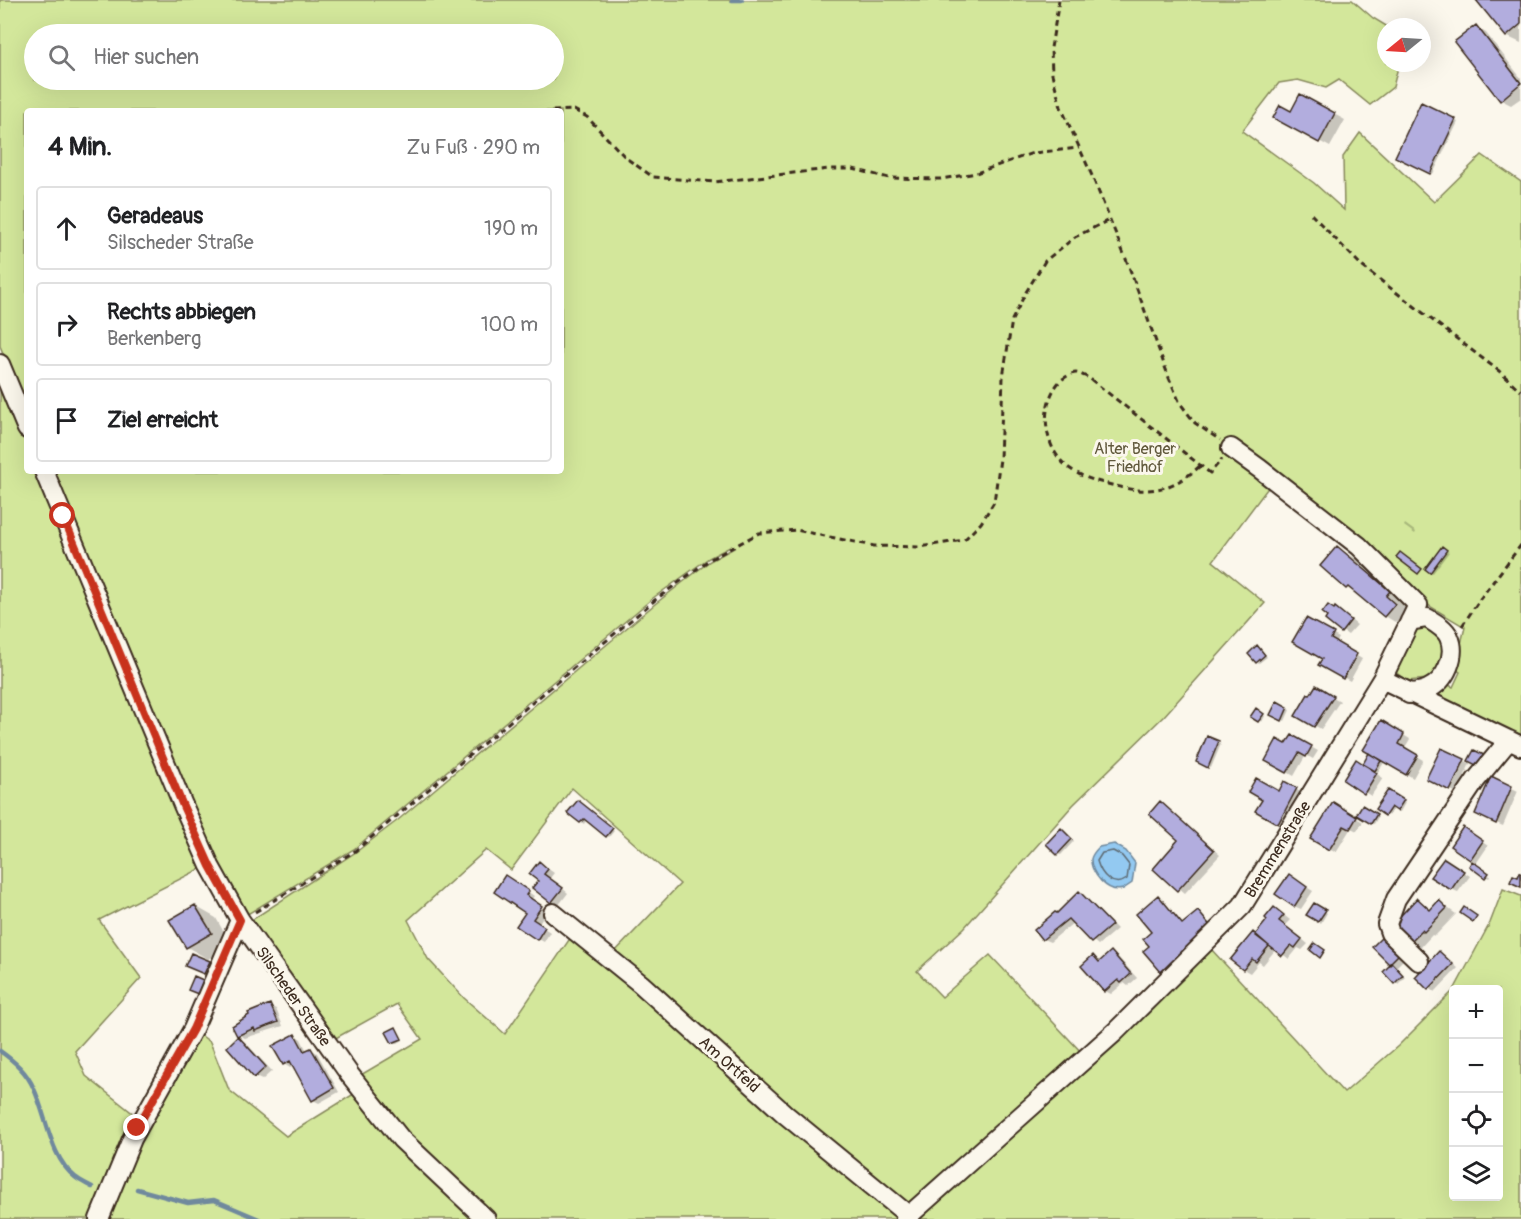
<!DOCTYPE html>
<html lang="de">
<meta charset="utf-8">
<style>
body{margin:0;font-family:Pangolin,sans-serif;background:#f2f2f2;color:#202124}
.controls{position:absolute;right:18px;bottom:18px;display:grid;overflow:hidden;border-radius:6px;box-shadow:0 6px 24px #0002}
.controls button{width:54px;height:54px;display:grid;place-items:center;padding:0;border:0;border-bottom:2px solid #e0e0e0;background:#fff;color:#202124;font:30px sans-serif}
.compass{position:absolute;left:1377px;top:18px;width:54px;height:54px;border-radius:50%;background:#fff;box-shadow:0 6px 24px #0002;rotate:252deg}
.stop{position:absolute;width:18px;height:18px;margin:-14px;border:4px solid #c8321e;border-radius:50%;background:#fff}
.stop.end{background:#c8321e;border-color:#fff;box-shadow:0 2px 6px #0008}
.list{margin:0;padding:0;list-style:none}
h2{display:flex;justify-content:space-between;align-items:center;height:78px;margin:0;padding:0 24px;font-size:26px}
h2 small{font-size:20px;font-weight:400;color:#757577}
.list li{display:grid;grid-template-columns:39px 1fr auto;gap:18px;align-items:center;box-sizing:border-box;height:84px;margin:0 12px 12px;padding:0 12px;border:2px solid #e0e0e0;border-radius:6px}
.list b{display:block;font-size:22px;white-space:nowrap}
.list p{margin:0;font-size:20px;white-space:nowrap;color:#757577}
.list em{font-size:20px;font-style:normal;color:#757577}
.icon{flex:none;width:33px;height:33px;fill:none;stroke:currentColor;stroke-width:2;stroke-linecap:round;stroke-linejoin:round}
.map{position:relative;flex:none;width:1521px;height:1219px;overflow:hidden}
.search{position:absolute;background:#fff;box-shadow:0 6px 24px #0002;left:24px;top:24px;width:540px;height:66px;display:flex;align-items:center;gap:15px;box-sizing:border-box;padding:0 21px;border-radius:33px;color:#757577;font-size:22px}
.panel{position:absolute;background:#fff;box-shadow:0 6px 24px #0002;left:24px;top:108px;width:540px;height:366px;border-radius:6px}
.map>svg:first-child{display:block}
.green{fill:#d3e79b;stroke:#87885c;stroke-width:1.5;fill-rule:evenodd}
.water{fill:#93c9f1;stroke:#70899d;stroke-width:1.5}
.shadow{fill:#0003}
.lines{fill:none;stroke-linecap:round;stroke-linejoin:round}
.shore{stroke:#5e6a72;stroke-width:1.5}
.stream{stroke:#70899d;stroke-width:4.5}
.building{fill:#b2adde;stroke:#3b2a1e;stroke-width:1.5}
.minor-casing{stroke:#3b2a1e;stroke-width:22}
.path{stroke:#3b2a1e;stroke-width:3;stroke-dasharray:6 4.5;stroke-linecap:butt}
.minor{stroke:#fbf7ec;stroke-width:18}
.route{stroke:#c8321e;stroke-width:8}
.labels{text-anchor:middle;stroke-width:6;stroke-linejoin:round;paint-order:stroke}
.park-label{font-size:16px;fill:#61593d;stroke:#fbf7ec}
.street-label{font-size:16px;fill:#3b2a1e;stroke:#fbf7ec}
</style>
<div class="map">
<svg width="1521" height="1219" viewBox="0 0 1521 1219">
<rect width="100%" height="100%" fill="#fbf7ec"/>
<filter id="ink" filterUnits="userSpaceOnUse"><feTurbulence type="fractalNoise" baseFrequency=".0167" numOctaves="2"/><feDisplacementMap in="SourceGraphic" scale="12" xChannelSelector="R" yChannelSelector="G"/><feConvolveMatrix kernelMatrix="1 2 1 2 8 2 1 2 1" color-interpolation-filters="sRGB"/></filter>
<g filter="url(#ink)">
<path class="green" d="M0,0H1352L1373,18L1388,27H1386V63H1399L1393,87L1370,105L1339,80L1326,88L1298,80L1279,83L1242,131L1314,183L1344,210L1343,157L1360,133L1434,202L1482,155L1521,182V738L1429,695L1444,683L1453,687L1460,672L1455,669L1465,627L1421,601L1273,481L1213,561L1265,603L1164,716L1073,805L964,928L917,971L942,997L990,955L1083,1054L906,1208L611,956L680,884L572,788L511,870L486,850L408,920L428,959L464,998L505,1034L573,934L899,1216L897,1219H496L410,1138L359,1076L422,1039L397,1004L334,1039L250,921L356,852L398,820L655,604L710,561L734,548L732,546L709,558L653,598L354,849L246,915C169,773 117,619 54,471H561V111H27V409L0,346ZM34,34H554V80H34Z
M0,374L27,439V471H40L206,866L99,920L141,978L75,1051L86,1076L140,1119L98,1219H0Z
M1430,626L1445,644L1441,670L1428,679L1407,681L1394,671L1415,627Z
M1503,889L1521,896V1219H913L1211,949L1344,1093L1398,1046L1454,990V1196H1498V990H1454L1490,923Z
M195,1031L210,1042L229,1090L286,1136L357,1092L476,1219H104L140,1128Z"/>
<path class="water" d="M1114,844L1126,851L1135,863L1132,883C1129,885 1126,887 1123,889C1108,894 1090,873 1091,859C1092,854 1096,850 1099,847Z"/>
<path class="shadow" d="M1477,0H1521V43L1506,36Z
M1476,27L1486,33L1521,78V98L1511,105L1501,100Z
M1301,96L1345,120L1330,147L1275,117L1291,113Z
M1422,104L1458,122L1433,174L1397,156Z
M1405,524L1416,532L1415,534L1404,526Z
M1338,548L1358,560L1410,604L1405,609L1415,617L1405,628L1385,616L1360,595L1347,588Z
M1442,548L1449,552L1433,573L1427,569Z
M1342,613L1357,625L1348,635L1327,620Z
M1307,620L1339,638L1336,644L1362,659L1350,681L1320,664L1324,659Z
M1260,649L1267,657L1259,663L1257,662Z
M1316,687L1340,701L1321,729L1297,716Z
M1278,703L1290,710L1285,721L1272,714Z
M1256,710L1265,716L1262,722L1253,716Z
M1382,722L1410,739L1404,749L1423,760L1413,778L1385,761L1377,774L1383,778L1371,796L1345,780L1363,765L1378,760Z
M1293,737L1318,751L1313,759L1306,755L1294,776L1267,760L1287,746Z
M1208,738L1221,744L1211,768L1197,762Z
M1441,750L1469,763L1475,752L1457,793L1434,782Z
M1492,778L1518,791L1503,826L1483,817Z
M1285,783L1302,793L1285,826L1257,811L1279,793Z
M1388,792L1405,803L1400,812L1394,808L1389,816L1377,808Z
M1161,803L1220,855L1185,893L1155,868L1180,840Z
M581,804L614,831L609,837L587,819L584,824L569,813Z
M1333,804L1363,822L1357,831L1351,828L1336,852L1312,838Z
M1362,807L1378,817L1374,824L1358,814Z
M1064,832L1074,841L1061,855L1058,854Z
M1470,833L1488,846L1475,865L1490,876L1489,878L1471,866L1474,861L1470,859Z
M540,863L554,873L550,878L568,893L558,906L551,902L540,881Z
M1451,864L1470,876L1458,892L1451,889Z
M512,880L534,896L531,900L547,911L538,924L550,932L544,942L537,938Z
M1295,880L1313,891L1301,909L1294,906Z
M1079,893L1085,897L1117,929L1098,945L1073,923L1050,942L1043,939L1057,915Z
M1158,897L1164,901L1184,925L1198,913L1204,917L1217,932L1168,974L1162,971L1151,946Z
M1417,900L1432,910L1439,902L1456,914L1435,936L1432,935L1421,947L1411,941Z
M1315,905L1327,913L1321,923L1308,915Z
M195,906L216,918L231,945L208,959L187,947Z
M1280,912L1290,920L1285,925L1308,944L1302,950L1298,948L1289,959L1276,949L1263,965L1259,962L1250,973L1243,969L1256,936Z
M1382,938L1405,958L1396,967L1405,977L1398,984L1385,972L1393,964L1390,963Z
M1111,953L1118,957L1137,978L1128,986L1124,983L1111,994L1105,991L1093,957L1101,962Z
M1440,953L1458,968L1435,992L1429,988Z
M192,955L211,963L207,974L190,967Z
M270,1006L276,1009L283,1026L245,1038L239,1035Z
M396,1029L403,1040L396,1044L393,1042Z
M295,1035L301,1039L307,1051L311,1049L317,1053L339,1092L319,1103L313,1100L294,1066L290,1068L284,1064Z
M238,1038L245,1042L272,1071L262,1080L255,1077Z"/>
<g class="lines">
<path class="shore" d="M1113,851L1122,856L1129,865L1127,879C1113,889 1101,875 1097,861L1102,853Z"/>
<path class="stream" d="M732,0H742
M0,1051C14,1061 27,1072 34,1089C47,1117 50,1157 75,1177C80,1181 87,1184 92,1187
M137,1189L188,1203L214,1200L259,1219"/>
</g>
<path class="building" d="M1476,0H1521V24L1506,37Z
M1476,25L1521,83L1500,101L1454,42Z
M1300,94L1335,113L1319,143L1273,118L1280,105L1291,111Z
M1421,102L1456,119L1430,174L1395,157Z
M1337,546L1390,591L1386,596L1395,604L1384,617L1348,587L1346,589L1320,566Z
M1442,546L1447,550L1430,573L1425,569Z
M1400,552L1422,569L1418,574L1396,557Z
M1328,605L1334,609L1335,607L1351,620L1341,633L1325,620L1327,617L1322,613Z
M1306,618L1334,633L1331,639L1357,654L1343,679L1318,665L1322,659L1292,642Z
M1257,645L1265,655L1256,663L1248,654Z
M1316,685L1334,696L1314,727L1295,716L1308,694L1310,695Z
M1277,701L1288,707L1282,721L1270,715Z
M1256,708L1264,714L1258,722L1250,717Z
M1381,720L1404,734L1399,744L1418,755L1406,775L1363,750Z
M1292,735L1312,746L1306,757L1299,753L1287,773L1265,761L1277,739L1286,744Z
M1207,736L1219,741L1208,768L1196,762Z
M1441,748L1465,759L1450,791L1426,779Z
M1474,750L1486,756L1480,767L1468,761Z
M1369,753L1381,761L1375,771L1363,764Z
M1356,759L1377,773L1364,794L1343,780Z
M1491,776L1512,786L1496,824L1475,814Z
M1256,778L1279,791L1284,781L1297,788L1278,824L1255,811L1262,800L1248,792Z
M1388,790L1404,800L1397,811L1391,807L1385,816L1375,809Z
M578,800L613,828L606,837L584,819L580,823L567,813Z
M1160,801L1214,850L1177,891L1153,869L1178,840L1149,814Z
M1333,802L1357,817L1350,829L1344,826L1329,850L1310,839Z
M1362,805L1377,814L1371,824L1356,815Z
M1463,827L1483,841L1470,860L1450,846Z
M1061,828L1072,839L1057,855L1046,844Z
M1444,858L1464,871L1451,890L1430,877Z
M539,861L548,869L544,874L563,888L551,903L532,888L538,881L529,874Z
M1472,861L1489,873L1485,878L1469,866Z
M1520,872L1521,873V887L1510,882L1513,875L1518,877Z
M1289,874L1307,887L1294,907L1275,894Z
M505,875L529,891L526,895L542,906L533,919L545,927L537,940L516,926L525,913L494,892Z
M1079,891L1112,925L1091,943L1068,919L1042,940L1034,930L1055,912L1057,913Z
M1158,895L1182,924L1198,911L1212,928L1161,972L1143,951L1149,946L1143,939L1151,932L1136,914Z
M1417,898L1430,910L1439,900L1447,908L1424,932L1422,930L1410,942L1392,925Z
M1314,903L1326,910L1318,922L1306,915Z
M195,905L212,933L186,948L169,920Z
M1274,907L1284,915L1279,921L1302,939L1295,948L1291,945L1282,956L1255,935L1267,920L1265,918Z
M1464,907L1477,916L1473,922L1460,913Z
M1253,932L1269,946L1256,962L1252,959L1243,970L1230,960Z
M1382,937L1400,953L1389,964L1372,947Z
M1315,943L1325,950L1320,958L1310,950Z
M1111,951L1131,974L1121,983L1118,980L1104,992L1081,966L1093,955L1099,962Z
M1439,951L1453,964L1428,990L1415,977Z
M191,953L210,961L204,974L185,966Z
M1392,963L1403,975L1394,984L1383,972Z
M194,976L203,980L198,994L188,990Z
M270,1004L278,1022L255,1031L254,1028L237,1036L232,1026L249,1015L248,1013Z
M396,1027L402,1039L392,1043L386,1032Z
M295,1034L304,1051L311,1048L334,1088L312,1101L290,1061L283,1065L272,1046Z
M238,1036L266,1067L254,1078L227,1047Z"/>
<g class="lines">
<defs>
<path id="minor" d="M0,364L27,429
M44,471L183,805L210,866L240,920L350,1075L401,1139L486,1219
M1382,679L1521,746
M1409,694C1415,692 1422,692 1428,689C1446,681 1457,655 1449,637C1445,628 1435,623 1427,618L1410,621
M553,913L641,984L786,1115L908,1215
M1419,961L1390,933L1387,924L1396,899L1476,780L1509,740
M99,1219L132,1139L193,1029L240,920
M905,1219L1115,1032L1242,906L1382,679L1418,605L1359,546L1260,469L1231,448"/>
</defs>
<use href="#minor" class="minor-casing"/>
<path class="path" d="M1059,0L1051,48L1052,74L1061,107L1093,178L1128,264L1169,378L1180,403L1195,423L1220,440
M553,111L574,110L587,117L626,158L653,177L677,179L714,182L829,169H853L889,178L941,179L976,173L1033,153L1079,148
M1311,214L1363,267L1499,371L1521,391
M1200,466C1175,488 1153,495 1120,487C1104,483 1087,480 1072,470C1043,452 1038,406 1060,381C1064,378 1071,373 1076,373C1080,373 1086,377 1089,378L1210,473L1222,459
M1462,626L1480,599L1521,545
M255,912L355,851L655,600L709,560L759,533L796,530L874,546L919,547L964,540L981,523L994,502L1000,459L1003,377L1012,320L1026,292L1045,261L1075,237L1109,220"/>
<use href="#minor" class="minor"/>
</g>
</g>
<g class="lines" filter="url(#ink)">
<path class="route" d="M63,516L183,806L210,866L240,920L193,1029L137,1128"/>
</g>
<g class="labels">
<g class="park-label">
<text x="1135" y="454">Alter Berger<tspan x="1135" dy="18">Friedhof</tspan></text>
</g>
<g class="street-label">
<text transform="translate(1277 849) rotate(-58)" y="6">Bremmenstraße</text>
<text transform="translate(294 996) rotate(55)" y="6">Silscheder Straße</text>
<text transform="translate(730 1064) rotate(42)" y="6">Am Ortfeld</text>
</g>
</g>
</svg>
<div class="controls">
<button>+</button>
<button>−</button>
<button><svg class="icon" aria-label="locate" viewBox="0 0 24 24"><circle cx="12" cy="12" r="6"/><path d="M12 2v4M12 18v4M2 12h4M18 12h4"/></svg></button>
<button><svg class="icon" aria-label="layers" viewBox="0 0 24 24"><path d="M12 4l9 5-9 5-9-5zM3 14l9 5 9-5"/></svg></button>
</div>
<svg class="compass" viewBox="-18 -18 36 36"><path d="M0-13l5 13h-10z" fill="#e53935"/><path d="M0 13l5-13h-10z" fill="#757577"/></svg>
<div class="stop" style="left:63px;top:516px"></div>
<div class="stop end" style="left:137px;top:1128px"></div>
<div class="search"><svg class="icon" aria-label="search" viewBox="0 0 24 24"><circle cx="10" cy="10" r="6"/><path d="M15 15l6 6"/></svg>Hier suchen</div>
<section class="panel">
<h2>4 Min.<small>Zu Fuß · 290 m</small></h2>
<ul class="list">
<li><svg class="icon" aria-label="ahead" viewBox="0 0 24 24"><path d="M12 20V5M6 11l6-6 6 6"/></svg><div><b>Geradeaus</b><p>Silscheder Straße</p></div><em>190 m</em></li>
<li><svg class="icon" aria-label="right" viewBox="0 0 24 24"><path d="M7 20v-9h11M14 6l5 5-5 5"/></svg><div><b>Rechts abbiegen</b><p>Berkenberg</p></div><em>100 m</em></li>
<li><svg class="icon" aria-label="arrive" viewBox="0 0 24 24"><path d="M6 21V4h12l-3 4 3 4H6"/></svg><div><b>Ziel erreicht</b></div></li>
</ul>
</section>
</div>
